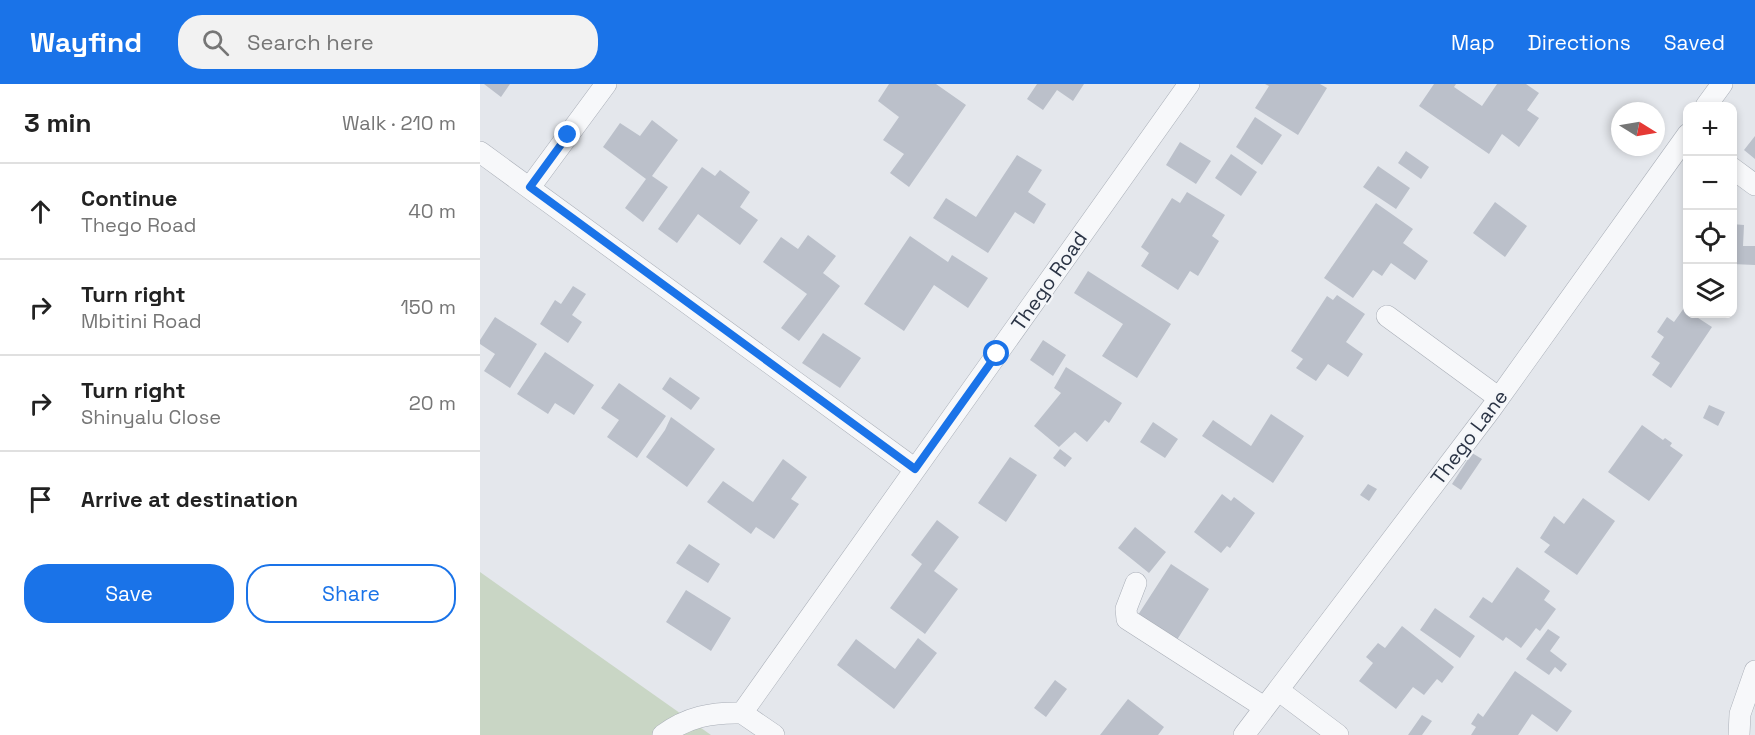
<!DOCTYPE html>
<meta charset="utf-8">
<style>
body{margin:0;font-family:"Space Grotesk",sans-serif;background:#f2f2f2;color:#222}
.controls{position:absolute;right:18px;top:18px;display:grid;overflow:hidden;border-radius:12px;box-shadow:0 3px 9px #0003}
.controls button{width:54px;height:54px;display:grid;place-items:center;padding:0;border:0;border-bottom:2px solid #e0e0e0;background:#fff;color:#222;font:30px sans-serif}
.compass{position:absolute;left:1131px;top:18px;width:54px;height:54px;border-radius:50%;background:#fff;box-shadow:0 3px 9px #0003;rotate:101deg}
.stop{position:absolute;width:18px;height:18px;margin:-14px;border:4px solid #1a73e8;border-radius:50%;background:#fff}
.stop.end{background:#1a73e8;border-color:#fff;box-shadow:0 2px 6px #0008}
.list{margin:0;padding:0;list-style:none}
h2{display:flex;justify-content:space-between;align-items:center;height:78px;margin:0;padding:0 24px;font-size:26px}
h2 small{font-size:20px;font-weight:400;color:#767676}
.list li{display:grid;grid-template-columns:39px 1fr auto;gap:18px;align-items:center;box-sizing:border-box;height:96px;padding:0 24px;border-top:2px solid #e0e0e0}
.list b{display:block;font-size:22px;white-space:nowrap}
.list p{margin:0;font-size:20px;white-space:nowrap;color:#767676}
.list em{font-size:20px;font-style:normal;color:#767676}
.actions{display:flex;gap:12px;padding:18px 24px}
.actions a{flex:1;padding:14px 0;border:2px solid #1a73e8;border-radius:24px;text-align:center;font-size:21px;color:#1a73e8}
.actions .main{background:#1a73e8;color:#fff}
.icon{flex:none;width:33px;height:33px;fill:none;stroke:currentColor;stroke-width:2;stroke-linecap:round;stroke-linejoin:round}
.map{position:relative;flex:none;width:1275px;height:651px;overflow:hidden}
header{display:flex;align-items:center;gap:36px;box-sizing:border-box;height:84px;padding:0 30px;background:#1a73e8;color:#fff}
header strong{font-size:28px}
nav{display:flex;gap:33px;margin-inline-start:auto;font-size:21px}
.search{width:420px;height:54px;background:#f2f2f2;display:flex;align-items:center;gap:15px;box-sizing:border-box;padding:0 21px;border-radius:24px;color:#767676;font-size:22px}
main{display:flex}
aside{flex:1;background:#fff}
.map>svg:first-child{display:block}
.green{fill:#c9d6c5}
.building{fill:#bbc0ca}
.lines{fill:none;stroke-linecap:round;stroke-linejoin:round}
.minor-casing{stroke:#a9aeb7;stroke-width:22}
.minor{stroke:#f7f8fa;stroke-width:21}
.route{stroke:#1a73e8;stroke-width:8}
.labels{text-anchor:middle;stroke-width:4.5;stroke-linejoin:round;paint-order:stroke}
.street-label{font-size:20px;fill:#2b3445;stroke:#f4f6f9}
</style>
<header>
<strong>Wayfind</strong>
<div class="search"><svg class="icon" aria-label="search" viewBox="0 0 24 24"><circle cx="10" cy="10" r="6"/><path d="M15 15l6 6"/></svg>Search here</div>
<nav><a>Map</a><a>Directions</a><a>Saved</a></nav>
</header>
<main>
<aside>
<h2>3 min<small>Walk · 210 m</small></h2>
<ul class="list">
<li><svg class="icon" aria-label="ahead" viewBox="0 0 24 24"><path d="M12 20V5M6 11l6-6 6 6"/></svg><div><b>Continue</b><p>Thego Road</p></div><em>40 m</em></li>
<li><svg class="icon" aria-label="right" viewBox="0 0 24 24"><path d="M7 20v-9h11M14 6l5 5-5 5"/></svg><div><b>Turn right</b><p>Mbitini Road</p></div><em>150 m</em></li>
<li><svg class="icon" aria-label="right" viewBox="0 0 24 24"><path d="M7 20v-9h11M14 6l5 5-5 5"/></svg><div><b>Turn right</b><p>Shinyalu Close</p></div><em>20 m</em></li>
<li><svg class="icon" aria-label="arrive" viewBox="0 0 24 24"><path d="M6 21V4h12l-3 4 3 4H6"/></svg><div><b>Arrive at destination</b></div></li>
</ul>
<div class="actions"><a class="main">Save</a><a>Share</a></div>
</aside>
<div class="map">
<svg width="1275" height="651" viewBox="0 0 1275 651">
<rect width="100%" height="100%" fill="#e4e7ec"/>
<path class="green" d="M0,488L231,651H0Z"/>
<path class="building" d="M4,0H30L21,13Z
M409,0H456L486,21L429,103L410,89L424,70L403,56L419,33L398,17Z
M557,0H604L593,17L577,6L563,26L547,15Z
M785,0H840L847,4L818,51L775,24L789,2Z
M954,0H976L974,3L1002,22L1017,0H1046L1059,9L1047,26L1059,34L1039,63L1022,50L1009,70L939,22Z
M775,33L802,51L782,81L756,63Z
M172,36L198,56L172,92L188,103L163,138L145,124L166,95L123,63L140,39L160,52Z
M1275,52V75L1264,66Z
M700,58L731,77L716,100L686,81Z
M926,67L949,83L941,95L918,79Z
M751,70L777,88L761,112L735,94Z
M537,71L562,86L548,108L566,120L554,140L535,128L508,169L453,134L466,114L496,133Z
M898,82L930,104L916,125L883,103Z
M222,83L235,92L240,86L270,108L260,123L278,136L260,161L218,130L197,159L178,145Z
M707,108L745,131L732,152L739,157L718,192L710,187L698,206L661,182L669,169L661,163L692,114L700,119Z
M1015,118L1047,142L1025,173L993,149Z
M896,119L933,145L923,159L948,177L935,196L911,179L902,192L893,186L873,214L844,194Z
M1252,140L1264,141L1263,162H1275V181L1252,180Z
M328,151L356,172L343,189L360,202L319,257L301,244L327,210L283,178L301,153L318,165Z
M430,152L468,178L472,171L508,194L488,224L454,201L424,247L384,220Z
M608,187L691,240L657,294L622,272L643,240L594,209Z
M93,202L106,210L92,231L102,238L88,259L60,240L75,216L81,220Z
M857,211L885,230L866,258L883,270L868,293L848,280L836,297L816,284L823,275L811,267L847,212L853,216Z
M1204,224L1208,227V230H1212L1232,243L1191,304L1172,291L1180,279L1171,273L1184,253L1177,248L1187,233L1194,238Z
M15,233L57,260L30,304L4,287L15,270L0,260V256Z
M343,249L381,274L360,304L322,279Z
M563,256L586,271L573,292L550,276Z
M65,268L114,301L94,331L75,319L68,330L37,310Z
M586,283L642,319L629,339L625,336L607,358L595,348L579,363L554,342L581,309L574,304Z
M190,293L220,314L211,326L182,305Z
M139,299L186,332L157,374L127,353L139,336L121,324Z
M1229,321L1245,328L1238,342L1223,334Z
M791,330L824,352L793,399L722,352L733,336L771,362Z
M191,333L235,365L207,403L166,373L185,346Z
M673,338L698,355L685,374L660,358Z
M1162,341L1183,356L1185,354L1192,359L1190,362L1203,371L1169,417L1128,388Z
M580,365L592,374L585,383L573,374Z
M992,369L1002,375L981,406L972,400Z
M530,373L557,391L526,438L498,419Z
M303,375L327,393L311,415L319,420L294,455L276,443L271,450L227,418L243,397L273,418Z
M888,400L897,405L889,417L880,411Z
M742,410L751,417L754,413L775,429L750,464L747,462L741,469L714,448Z
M1103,414L1135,437L1097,491L1064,468L1070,461L1060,454L1074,432L1084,440Z
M457,436L479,453L454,487L478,505L445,550L410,524L442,480L431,471Z
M655,443L686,468L669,489L638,464Z
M209,460L240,480L228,499L196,479Z
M691,480L729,505L695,559L656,534Z
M1037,483L1070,507L1064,516L1076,525L1060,547L1056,544L1041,564L1026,553L1023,557L989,533L1003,513L1012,519Z
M206,506L251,534L231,567L186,538Z
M955,524L995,552L980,574L940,546Z
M922,542L974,583L962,599L957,595L944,611L933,603L916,625L879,597L893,579L886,573L898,559L905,564Z
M1068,545L1080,553L1070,567L1087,580L1081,588L1075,583L1069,591L1046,575Z
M438,554L457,569L414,625L357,581L376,555L415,585Z
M1035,587L1092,627L1077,648L1052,630L1038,651H991L996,643L991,640L998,629L1003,633Z
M575,596L587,605L566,633L554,624Z
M648,615L684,643L678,651H620Z
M942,631L952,637L942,651H928Z"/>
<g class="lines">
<defs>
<path id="minor" d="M1226,22L1242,0
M0,68L435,385
M1252,84L1275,101
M50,103L126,0
M907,232L1019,314
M656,499L646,525L647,535L784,623
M798,606L858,651
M262,629L709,0
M262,629L294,651
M183,651C207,633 232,628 262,629
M764,651L1011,325L1208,50
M1259,651L1260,630L1275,587"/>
</defs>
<use href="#minor" class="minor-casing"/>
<use href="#minor" class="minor"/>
</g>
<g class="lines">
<path class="route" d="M88,51L50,103L435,385L517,270"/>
</g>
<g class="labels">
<g class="street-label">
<text transform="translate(569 197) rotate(-55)" y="7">Thego Road</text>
<text transform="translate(989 353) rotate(-53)" y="7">Thego Lane</text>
</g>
</g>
</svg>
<div class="controls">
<button>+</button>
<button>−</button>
<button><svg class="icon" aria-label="locate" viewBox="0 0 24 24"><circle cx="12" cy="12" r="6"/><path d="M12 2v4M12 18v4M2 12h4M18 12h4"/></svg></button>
<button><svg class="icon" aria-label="layers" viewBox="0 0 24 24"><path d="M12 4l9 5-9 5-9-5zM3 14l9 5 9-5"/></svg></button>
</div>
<svg class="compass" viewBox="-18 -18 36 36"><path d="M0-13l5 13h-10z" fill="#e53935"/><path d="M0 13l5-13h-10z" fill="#767676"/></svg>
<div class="stop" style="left:517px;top:270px"></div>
<div class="stop end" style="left:88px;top:51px"></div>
</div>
</main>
